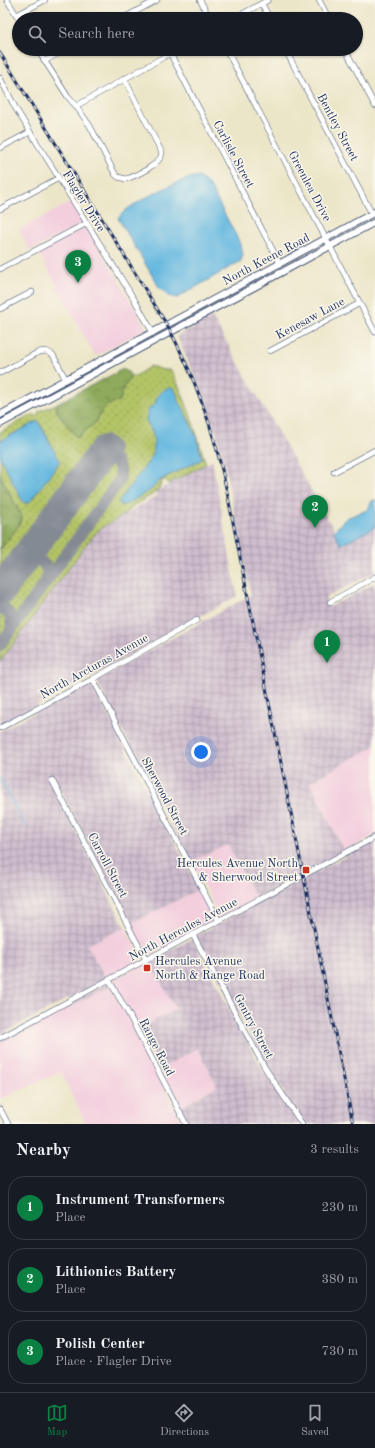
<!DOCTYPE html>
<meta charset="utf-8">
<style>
body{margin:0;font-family:"Old Standard TT",serif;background:#20242c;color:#f1f3f6}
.you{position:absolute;left:201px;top:752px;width:14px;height:14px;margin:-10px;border:3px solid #fff;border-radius:50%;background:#1a73e8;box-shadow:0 0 0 6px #1a73e833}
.badge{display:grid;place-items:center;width:26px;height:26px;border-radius:50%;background:#0b8043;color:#fff;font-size:13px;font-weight:700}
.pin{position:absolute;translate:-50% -33px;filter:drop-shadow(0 1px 2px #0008)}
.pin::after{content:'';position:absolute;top:21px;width:14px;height:12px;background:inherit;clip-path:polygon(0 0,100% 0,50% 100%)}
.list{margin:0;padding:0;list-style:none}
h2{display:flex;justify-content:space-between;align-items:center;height:52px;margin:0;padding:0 16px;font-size:17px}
h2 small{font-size:13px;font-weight:400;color:#9ea1a6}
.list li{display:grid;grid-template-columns:26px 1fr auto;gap:12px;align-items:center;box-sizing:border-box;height:64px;margin:0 8px 8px;padding:0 8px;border:1px solid #363941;border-radius:16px}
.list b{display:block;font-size:15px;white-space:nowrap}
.list p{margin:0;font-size:13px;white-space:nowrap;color:#9ea1a6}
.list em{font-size:13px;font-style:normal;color:#9ea1a6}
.icon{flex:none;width:22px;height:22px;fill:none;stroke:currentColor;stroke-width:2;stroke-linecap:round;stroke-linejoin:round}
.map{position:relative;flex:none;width:375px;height:1124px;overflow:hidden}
.search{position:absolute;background:#171b24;box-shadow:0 1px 3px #0004;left:12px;right:12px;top:12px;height:44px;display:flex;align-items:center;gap:10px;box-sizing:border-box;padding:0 14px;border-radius:22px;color:#9ea1a6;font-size:15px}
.sheet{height:268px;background:#171b24}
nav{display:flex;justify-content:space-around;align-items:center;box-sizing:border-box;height:56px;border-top:1px solid #363941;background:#171b24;font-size:11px;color:#9ea1a6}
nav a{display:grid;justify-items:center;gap:2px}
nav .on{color:#0b8043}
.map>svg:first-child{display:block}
.built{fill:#f3cfde}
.industrial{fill:url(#industrial-grid)}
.grass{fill:url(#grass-dots);stroke:#687a62;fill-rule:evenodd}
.forest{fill:url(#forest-crowns);stroke:#556c5c}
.water{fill:#63b7df;stroke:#3f739e}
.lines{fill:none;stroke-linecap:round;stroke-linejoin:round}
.stream{stroke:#63b7df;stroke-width:1.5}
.taxiway{stroke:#848a94;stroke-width:12}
.runway{stroke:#848a94;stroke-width:30}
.minor-casing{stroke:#3a4a6e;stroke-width:6}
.major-casing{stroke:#3a4a6e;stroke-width:8}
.minor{stroke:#fff;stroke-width:5}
.major{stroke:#fff;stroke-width:6}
.rail-casing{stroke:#1b2f5e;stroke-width:3}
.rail{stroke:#fbf7ec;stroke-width:1.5;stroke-dasharray:4.5;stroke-linecap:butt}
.poi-dot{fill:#c8321e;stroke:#fbf7ec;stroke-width:1.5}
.labels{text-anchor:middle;stroke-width:3;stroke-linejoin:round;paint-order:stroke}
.street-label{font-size:12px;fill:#1b2f5e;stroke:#fbf7ec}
.poi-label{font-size:12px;fill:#1b2f5e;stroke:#fbf7ec;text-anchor:end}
</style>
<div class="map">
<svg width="375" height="1124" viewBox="0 0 375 1124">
<defs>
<pattern id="industrial-grid" width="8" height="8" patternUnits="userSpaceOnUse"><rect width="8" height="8" fill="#cfbdce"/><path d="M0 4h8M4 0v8" fill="none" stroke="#a79aaa"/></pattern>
<pattern id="grass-dots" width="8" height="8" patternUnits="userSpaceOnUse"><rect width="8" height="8" fill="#b4c466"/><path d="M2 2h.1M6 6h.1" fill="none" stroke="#92a057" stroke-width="1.8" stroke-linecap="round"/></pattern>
<pattern id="forest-crowns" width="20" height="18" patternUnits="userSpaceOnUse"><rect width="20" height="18" fill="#8faa5b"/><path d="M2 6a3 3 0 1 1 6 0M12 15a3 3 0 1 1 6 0" fill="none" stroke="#748b4e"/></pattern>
</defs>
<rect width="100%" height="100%" fill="#fbf7ec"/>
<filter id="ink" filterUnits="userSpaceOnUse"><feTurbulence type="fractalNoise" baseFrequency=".025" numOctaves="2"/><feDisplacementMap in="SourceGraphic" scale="8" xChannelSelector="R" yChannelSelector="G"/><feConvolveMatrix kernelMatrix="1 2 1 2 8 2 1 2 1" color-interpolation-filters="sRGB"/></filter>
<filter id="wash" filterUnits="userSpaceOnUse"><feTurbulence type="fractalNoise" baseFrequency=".012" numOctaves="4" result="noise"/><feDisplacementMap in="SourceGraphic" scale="16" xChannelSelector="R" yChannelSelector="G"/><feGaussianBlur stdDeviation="0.9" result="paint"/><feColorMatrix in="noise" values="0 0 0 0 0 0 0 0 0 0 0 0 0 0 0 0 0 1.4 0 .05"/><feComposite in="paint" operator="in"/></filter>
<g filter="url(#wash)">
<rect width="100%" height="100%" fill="#ece6c9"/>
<path class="built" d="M71,202L84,223L30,251L19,230Z
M86,227L115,274L146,329L95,356L38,252Z
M375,746V835L344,852L310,782Z
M228,845L256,898L220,918L192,861Z
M199,889L216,920L147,957L130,924Z
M125,927L142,959L106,979L87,945Z
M149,961L177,1009L139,1029L112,980Z
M110,986L126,1014L183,1124H86L61,1072L0,1099V1043Z
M198,1048L217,1086L180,1108L160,1069Z"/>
<path class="industrial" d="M212,317L337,535L341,545L375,527V572L325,598L330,607L375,583V746L310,782L344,852L256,898L228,845L192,861L195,870L96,680L251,595L226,471L216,433L201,391L177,336Z
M212,461L237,596L0,726V662L88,542L101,528L157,496L155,492Z
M91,683L199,889L130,924L54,777L49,779L125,927L87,945L106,979L0,1035V731Z
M375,841V1124H189L180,1108L217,1086L198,1048L160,1069L139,1029L176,1009L149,961L192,939L262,1069L281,1096L285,1093L267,1066L196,936Z
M108,983L110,986L0,1043V1040Z"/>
<path class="grass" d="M151,366L163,370H171C187,400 196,432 206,464L168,484L166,480L164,479L160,486L159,489L155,492V493L133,506L127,513L101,528L88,542L0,662V650L122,481C128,462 112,453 98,444L0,579V550L19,525L22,517L0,475V457L22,500L25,503L51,443L38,421L0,441V432L34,414L36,416L39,414L38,412L58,403L56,410L77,438L96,422L101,412L107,405L121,398C121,385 127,387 131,376H135ZM177,400L196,436L202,459L164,478L158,482L152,489L119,501L152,457L154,446L153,434L146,420C148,402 162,403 177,400Z
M107,462C116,462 120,471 117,479L52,568L45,558L38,553L104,464Z
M34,564C41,565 47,572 43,580C38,591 24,607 17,617L13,609L3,601L29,565Z
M0,614L7,617C12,626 5,633 0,640Z"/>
<path class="forest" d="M123,369L127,371L131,376C127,387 121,385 121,398L119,401L107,405L101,412L96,422L77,438L56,410L58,403Z
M0,475L22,517L19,525L0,550Z"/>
<path class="water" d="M194,177H199L209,185L239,241L243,254L241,261L177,298L168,296L159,287L118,218C128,204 177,181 194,177Z
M171,388L174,389L178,397L177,400L182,406L196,436L202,459L164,478L158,482L152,489L127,504L122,505L120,504L119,501L152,457L154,446L153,434L146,420L148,410L155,404L157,397L165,389Z
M38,421L60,461L32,499L28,503H25L22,500L0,457V441Z
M375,499V527L341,545L334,531L346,518L368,510L371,502Z"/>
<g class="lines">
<path class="stream" d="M0,778L25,826"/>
<path class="taxiway" d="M46,582L119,481C122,471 119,456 104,459C101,459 98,462 95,463
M0,608C11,612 13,619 11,630
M0,645L46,582C51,563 39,556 22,562"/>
<path class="runway" d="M0,592L104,450"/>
</g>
</g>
<g filter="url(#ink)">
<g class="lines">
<defs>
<path id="minor" d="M7,0L19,19
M200,0L210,19
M319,0L329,19
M262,4L270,19
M17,15L45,0
M122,19L157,0
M233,19L268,0
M37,49L68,97L76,106L90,126L115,174L118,177L126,179C136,176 161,164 162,153L124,78
M226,49L375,332
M285,49L372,214
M345,49L375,106
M170,53L280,264
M45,61L66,49
M0,78L16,109L134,299L153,333
M76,106L178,49
M0,148L30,132
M0,209L59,178
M0,269L87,223
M0,309L32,292
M270,351L360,303
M0,373L39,352L46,351L53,355L66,380
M334,472L375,450
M330,602L375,577
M93,679L219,921
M0,728L93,679L197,620
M52,780L146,960
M193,935L265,1068L302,1124
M109,980L128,1013L186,1124
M0,1038L375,837
M0,1109L8,1124"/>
<path id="major" d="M0,415L375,212
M0,424L375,222"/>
</defs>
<use href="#minor" class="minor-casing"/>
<use href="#major" class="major-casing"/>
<use href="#minor" class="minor"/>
<use href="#major" class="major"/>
<defs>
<path id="rail" d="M0,53L167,325C196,378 215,434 227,492L353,1124"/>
</defs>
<use href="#rail" class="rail-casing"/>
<use href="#rail" class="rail"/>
</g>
</g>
<g class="poi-dot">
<rect x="302" y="866" width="8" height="8" rx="2"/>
<rect x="143" y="964" width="8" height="8" rx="2"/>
</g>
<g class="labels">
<g class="street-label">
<text transform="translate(338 127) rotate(62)" y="4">Bentley Street</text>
<text transform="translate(234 154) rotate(62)" y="4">Carlisle Street</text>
<text transform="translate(310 186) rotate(62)" y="4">Greenlea Drive</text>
<text transform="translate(84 201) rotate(58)" y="4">Flagler Drive</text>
<text transform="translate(266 259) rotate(-28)" y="4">North Keene Road</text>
<text transform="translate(310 318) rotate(-28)" y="4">Kenesaw Lane</text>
<text transform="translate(94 666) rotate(-29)" y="4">North Arcturas Avenue</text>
<text transform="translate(165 796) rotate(62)" y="4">Sherwood Street</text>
<text transform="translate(108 865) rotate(62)" y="4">Carroll Street</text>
<text transform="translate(183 929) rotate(-28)" y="4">North Hercules Avenue</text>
<text transform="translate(254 1026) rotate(62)" y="4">Gentry Street</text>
<text transform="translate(157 1047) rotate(63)" y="4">Range Road</text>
</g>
<g class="poi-label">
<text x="298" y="867">Hercules Avenue North<tspan x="298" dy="14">&amp; Sherwood Street</tspan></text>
<text x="155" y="965" text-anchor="start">Hercules Avenue<tspan x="155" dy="14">North &amp; Range Road</tspan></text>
</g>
</g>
</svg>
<div class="you"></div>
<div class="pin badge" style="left:327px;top:663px">1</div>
<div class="pin badge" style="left:315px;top:528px">2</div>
<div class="pin badge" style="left:78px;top:283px">3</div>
<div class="search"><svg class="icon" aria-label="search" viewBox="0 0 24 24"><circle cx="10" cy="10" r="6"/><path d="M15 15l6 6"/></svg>Search here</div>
</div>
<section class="sheet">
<h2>Nearby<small>3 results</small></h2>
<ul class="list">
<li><span class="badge">1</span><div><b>Instrument Transformers</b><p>Place</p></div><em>230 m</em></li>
<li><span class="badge">2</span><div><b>Lithionics Battery</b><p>Place</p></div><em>380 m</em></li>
<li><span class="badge">3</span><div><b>Polish Center</b><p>Place · Flagler Drive</p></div><em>730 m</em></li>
</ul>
</section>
<nav>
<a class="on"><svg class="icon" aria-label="map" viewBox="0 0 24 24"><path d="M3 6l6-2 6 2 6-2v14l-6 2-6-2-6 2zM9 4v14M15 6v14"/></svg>Map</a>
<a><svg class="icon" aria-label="directions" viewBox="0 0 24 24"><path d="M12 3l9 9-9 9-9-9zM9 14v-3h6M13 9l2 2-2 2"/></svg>Directions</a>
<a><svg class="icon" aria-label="saved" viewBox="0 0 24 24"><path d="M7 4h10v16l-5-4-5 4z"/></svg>Saved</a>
</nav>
